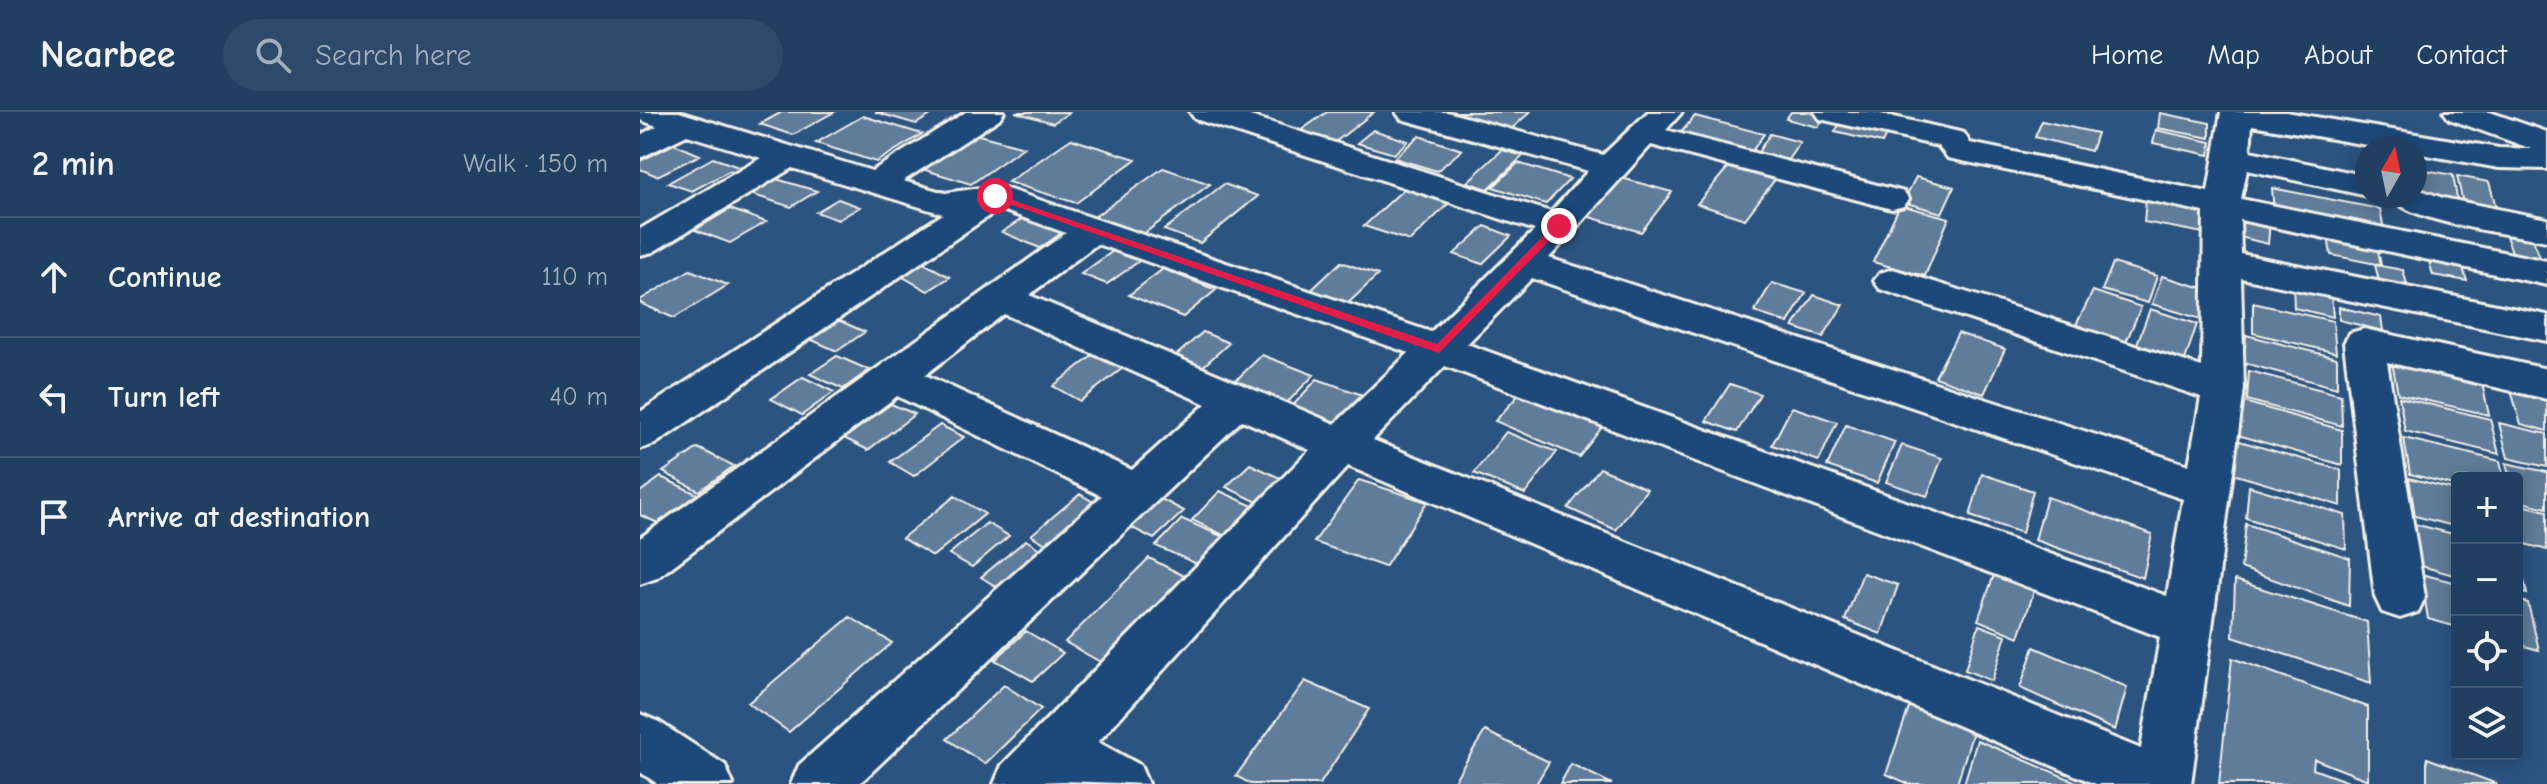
<!DOCTYPE html>
<meta charset="utf-8">
<style>
body{margin:0;font-family:"Comic Neue",sans-serif;background:#2d4a6a;color:#f1f3f6}
.controls{position:absolute;right:24px;bottom:24px;display:grid;overflow:hidden;border-radius:8px;box-shadow:0 4px 20px #0003}
.controls button{width:72px;height:72px;display:grid;place-items:center;padding:0;border:0;border-bottom:2px solid #3e5876;background:#213f61;color:#f1f3f6;font:40px sans-serif}
.compass{position:absolute;left:1715px;top:24px;width:72px;height:72px;border-radius:50%;background:#213f61;box-shadow:0 4px 20px #0003;rotate:9deg}
.stop{position:absolute;width:24px;height:24px;margin:-18px;border:6px solid #e11d48;border-radius:50%;background:#fff}
.stop.end{background:#e11d48;border-color:#fff;box-shadow:0 2px 8px #0008}
.list{margin:0;padding:0;list-style:none}
h2{display:flex;justify-content:space-between;align-items:center;height:104px;margin:0;padding:0 32px;font-size:34px}
h2 small{font-size:26px;font-weight:400;color:#a2afbd}
.list li{display:grid;grid-template-columns:52px 1fr auto;gap:24px;align-items:center;box-sizing:border-box;height:120px;padding:0 32px;border-top:2px solid #3e5876}
.list b{display:block;font-size:30px;white-space:nowrap}
.list em{font-size:26px;font-style:normal;color:#a2afbd}
.icon{flex:none;width:44px;height:44px;fill:none;stroke:currentColor;stroke-width:2;stroke-linecap:round;stroke-linejoin:round}
.map{position:relative;flex:none;width:1907px;height:672px;overflow:hidden}
header{display:flex;align-items:center;gap:48px;box-sizing:border-box;height:112px;padding:0 40px;background:#213f61;border-bottom:2px solid #3e5876}
header strong{font-size:38px}
nav{display:flex;gap:44px;margin-inline-start:auto;font-size:28px}
.search{width:560px;height:72px;background:#2d4a6a;display:flex;align-items:center;gap:20px;box-sizing:border-box;padding:0 28px;border-radius:44px;color:#a2afbd;font-size:30px}
main{display:flex}
aside{flex:1;background:#213f61}
.map>svg:first-child{display:block}
.building{fill:#5e7b9a;stroke:#f4f1e8;stroke-width:2}
.lines{fill:none;stroke-linecap:round;stroke-linejoin:round}
.minor-casing{stroke:#f4f1e8;stroke-width:6}
.minor{fill:#1f4a7a;fill-rule:evenodd}
.route{fill:#e11d48}
</style>
<header>
<strong>Nearbee</strong>
<div class="search"><svg class="icon" aria-label="search" viewBox="0 0 24 24"><circle cx="10" cy="10" r="6"/><path d="M15 15l6 6"/></svg>Search here</div>
<nav><a>Home</a><a>Map</a><a>About</a><a>Contact</a></nav>
</header>
<main>
<aside>
<h2>2 min<small>Walk · 150 m</small></h2>
<ul class="list">
<li><svg class="icon" aria-label="ahead" viewBox="0 0 24 24"><path d="M12 20V5M6 11l6-6 6 6"/></svg><div><b>Continue</b></div><em>110 m</em></li>
<li><svg class="icon" aria-label="left" viewBox="0 0 24 24"><path d="M17 20v-9H6M10 6l-5 5 5 5"/></svg><div><b>Turn left</b></div><em>40 m</em></li>
<li><svg class="icon" aria-label="arrive" viewBox="0 0 24 24"><path d="M6 21V4h12l-3 4 3 4H6"/></svg><div><b>Arrive at destination</b></div></li>
</ul>
</aside>
<div class="map">
<svg width="1907" height="672" viewBox="0 0 1907 672">
<rect width="100%" height="100%" fill="#2c5481"/>
<filter id="ink" filterUnits="userSpaceOnUse"><feTurbulence type="fractalNoise" baseFrequency=".0125" numOctaves="2"/><feDisplacementMap in="SourceGraphic" scale="16" xChannelSelector="R" yChannelSelector="G"/><feConvolveMatrix kernelMatrix="1 2 1 2 8 2 1 2 1" color-interpolation-filters="sRGB"/></filter>
<g filter="url(#ink)">
<path class="building" d="M142,0H194L153,23L120,12Z
M235,0H296L276,12Z
M375,0H430L413,11Z
M687,0H734L694,31L660,19Z
M812,0H890L867,21L808,3Z
M1151,0H1169L1185,4L1178,15L1146,7Z
M1520,1L1570,11V26L1518,16Z
M223,4L282,22L236,50L176,31Z
M1055,4L1124,22L1110,42L1039,23Z
M1203,6L1249,17L1242,31L1195,20Z
M1402,9L1457,21L1451,39L1395,25Z
M733,18L768,29L754,42L717,31Z
M1516,18L1571,30L1569,43L1513,31Z
M335,22L384,35L331,72L282,57Z
M1130,22L1160,30L1145,52L1115,45Z
M779,24L822,38L797,59L754,46Z
M431,27L496,47L436,91L368,70Z
M34,32L60,43L17,64L0,57V49Z
M862,38L883,44L848,77L827,70Z
M73,46L107,58L99,62L89,59L52,79L28,71Z
M878,51L930,67L906,92L853,75Z
M1090,53L1136,66L1105,107L1057,92Z
M523,56L570,72L502,123L454,105Z
M1775,56L1813,63L1818,92L1775,83Z
M1817,64L1849,70L1858,102L1824,96Z
M978,65L1032,80L1001,120L946,104Z
M1276,65L1314,75L1302,101L1263,90Z
M133,66L177,79L151,95L107,81Z
M584,72L618,84L560,131L524,118Z
M766,75L811,89L770,129L724,114Z
M1632,76L1740,97L1745,123L1634,101Z
M198,87L220,95L198,108L176,100Z
M1506,88L1568,99L1569,122L1504,110Z
M1260,93L1309,106L1285,164L1233,150Z
M90,97L126,110L90,131L55,118Z
M391,101L429,116L400,136L362,120Z
M1602,101L1630,108L1628,132L1600,125Z
M845,114L871,124L842,152L814,142Z
M1687,119L1736,128L1741,153L1691,143Z
M1866,124L1893,128L1904,155L1876,150Z
M476,137L502,147L467,172L441,162Z
M1787,142L1820,147L1827,169L1793,163Z
M276,147L310,165L288,179L254,160Z
M701,150L738,163L704,195L667,182Z
M1473,151L1517,164L1508,191L1462,178Z
M1735,153L1763,158L1771,186L1742,181Z
M523,157L576,178L543,205L489,183Z
M50,158L88,173L34,206L0,191V188Z
M1522,164L1569,178L1561,207L1512,192Z
M1132,171L1166,181L1148,211L1114,200Z
M1653,171L1691,180L1693,205L1654,196Z
M1453,179L1501,195L1486,230L1436,213Z
M1174,183L1203,193L1183,225L1153,215Z
M1613,191L1693,209L1696,241L1613,221Z
M1699,195L1741,205L1743,219L1699,208Z
M1510,197L1557,212L1545,248L1497,232Z
M189,204L225,220L197,239L161,223Z
M563,220L589,231L559,258L532,247Z
M1318,221L1365,237L1344,282L1295,265Z
M1606,223L1697,246V276L1604,251Z
M455,242L483,256L440,289L413,274Z
M622,243L674,263L642,296L589,275Z
M197,244L229,258L203,277L170,262Z
M1752,250L1842,271L1849,303L1758,282Z
M1609,259L1701,283L1702,314L1607,288Z
M163,265L194,280L162,303L131,287Z
M677,267L734,287L704,322L646,301Z
M1090,272L1120,282L1097,320L1066,309Z
M884,277L966,310L939,345L855,309Z
M1871,279L1907,287V319L1881,312Z
M1759,285L1850,307L1859,342L1765,319Z
M1601,289L1702,318V353L1598,323Z
M251,292L275,302L228,338L204,326Z
M1152,295L1197,310L1179,349L1132,333Z
M1859,311L1907,322V355L1868,346Z
M300,313L324,325L274,364L250,350Z
M1206,313L1255,330L1237,371L1187,354Z
M866,320L917,340L885,382L834,361Z
M1764,326L1860,349L1864,366H1817V374L1770,362Z
M1596,328L1701,358V394L1593,362Z
M1262,333L1302,346L1287,384L1246,370Z
M58,336L94,354L59,379L23,360Z
M1866,351L1907,360V396L1877,389V366H1870Z
M610,352L655,373L632,397L586,375Z
M960,356L1007,377L976,418L928,396Z
M1342,362L1393,379L1382,421L1330,404Z
M21,365L57,382L18,411L0,403V380Z
M1769,366L1817,378V415L1775,404Z
M719,368L787,390L745,455L674,430Z
M1609,374L1705,403L1706,437L1606,406Z
M504,378L544,399L514,427L473,406Z
M580,379L628,401L600,431L552,408Z
M440,382L465,397L416,438L391,423Z
M315,384L345,402L293,444L262,426Z
M1407,385L1512,422L1503,466L1395,428Z
M1877,392L1907,399V438L1885,432Z
M542,407L595,430L571,458L516,434Z
M347,411L369,424L332,455L309,442Z
M1606,412L1710,446L1709,494L1601,456Z
M1774,412L1817,423V464L1781,454Z
M386,428L412,445L368,482L341,465Z
M1877,438L1887,482L1877,480Z
M509,446L548,466L464,552L425,530Z
M1355,460L1395,476L1379,525L1338,508Z
M1223,461L1258,473L1241,522L1205,508Z
M1781,462L1817,471V515L1788,507Z
M1595,468L1727,510L1731,571L1593,525Z
M1877,488L1888,491L1899,538L1877,532Z
M210,505L252,531L149,620L108,591Z
M1339,513L1366,523L1352,569L1325,558Z
M386,519L423,541L393,569L355,548Z
M1394,535L1487,575L1475,618L1380,576Z
M1592,546L1728,595V668L1674,647L1673,657L1714,672H1579Z
M665,569L729,597L680,672H611L596,664Z
M364,573L401,597L345,652L307,627Z
M1271,590L1334,616L1317,672H1269L1246,662Z
M845,619L909,650L896,672H812Z
M1337,628L1441,672H1324Z
M1787,646L1857,672H1787Z
M931,652L972,672H920Z"/>
<g class="lines">
<defs>
<path id="minor" d="M0,0H39L232,59L326,0H364L359,7L263,69L305,81L355,74L367,77L791,220L895,118L555,7L550,0H598L911,100L948,59L761,7L756,0H807L963,43L1008,0H1042L1026,18L1264,80L1269,87L1264,94L1252,97L1011,33L909,146L1549,353L1561,285L1240,177L1234,169L1240,161L1253,157L1562,255L1564,100L1308,46L1298,34L1180,7L1175,0H1232L1324,21L1330,31L1568,80L1581,0H1646L1859,36L1892,37L1809,7L1804,0H1850L1907,20V57L1859,56L1775,41V36H1744L1612,13L1610,39L1727,64L1728,84L1607,58L1601,87L1907,149V173L1600,108L1601,142L1907,203V229L1601,166L1604,277L1551,672H1456L708,354L458,630L500,653L508,672L422,669L354,672L362,653L670,338L602,308L219,672H151L159,653L462,384L257,284L17,466L0,472V426L426,121L359,97L15,332L0,337V300L303,102L152,56L13,140L0,143V117L121,46L47,23L0,46V23L17,14L0,8ZM457,132L769,241L695,312L389,183ZM892,166L1543,387L1527,484L827,232ZM364,202L566,292L492,358L285,263ZM805,254L1520,525L1501,637L733,328Z
M1775,76L1803,86L1907,107V129C1873,122 1768,111 1750,84H1775Z
M1724,217L1907,257V287L1747,250L1785,485L1778,500L1760,506L1742,500L1735,485L1704,231L1710,221Z
M0,602L19,610L85,653L93,672H18L0,660Z"/>
</defs>
<use href="#minor" class="minor-casing"/>
<use href="#minor" class="minor"/>
</g>
</g>
<path class="route" d="M352,81L797,232L915,112L924,114L799,241L352,86Z"/>
</svg>
<div class="controls">
<button>+</button>
<button>−</button>
<button><svg class="icon" aria-label="locate" viewBox="0 0 24 24"><circle cx="12" cy="12" r="6"/><path d="M12 2v4M12 18v4M2 12h4M18 12h4"/></svg></button>
<button><svg class="icon" aria-label="layers" viewBox="0 0 24 24"><path d="M12 4l9 5-9 5-9-5zM3 14l9 5 9-5"/></svg></button>
</div>
<svg class="compass" viewBox="-18 -18 36 36"><path d="M0-13l5 13h-10z" fill="#e53935"/><path d="M0 13l5-13h-10z" fill="#a2afbd"/></svg>
<div class="stop" style="left:355px;top:84px"></div>
<div class="stop end" style="left:919px;top:114px"></div>
</div>
</main>
